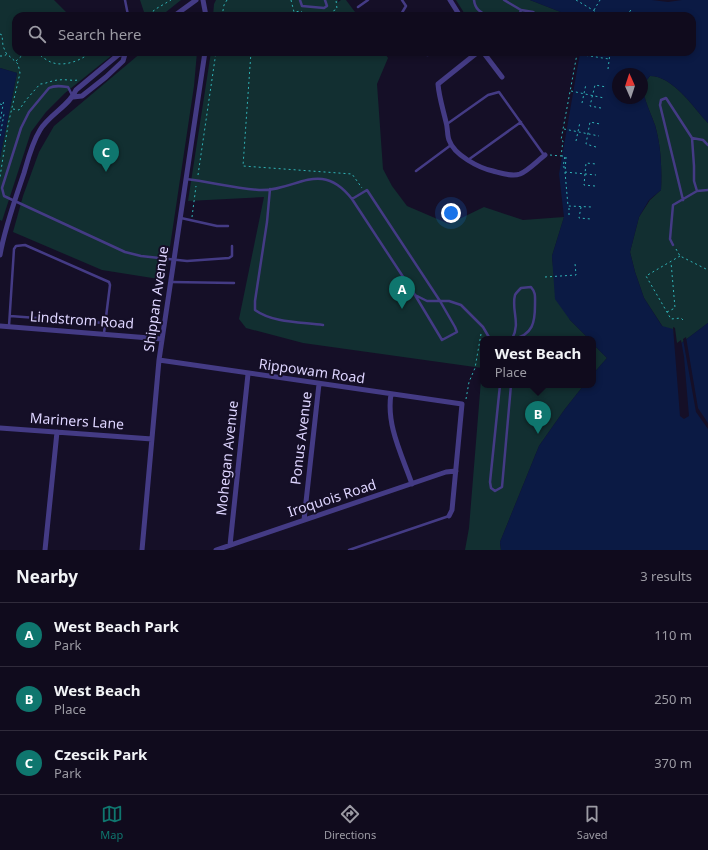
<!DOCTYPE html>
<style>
body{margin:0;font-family:"Noto Sans",sans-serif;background:#191426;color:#f1f3f6}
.compass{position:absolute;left:612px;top:68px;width:36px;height:36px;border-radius:50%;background:#100b1d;box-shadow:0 2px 6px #0003;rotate:357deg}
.you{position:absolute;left:451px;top:213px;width:14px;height:14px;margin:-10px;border:3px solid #fff;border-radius:50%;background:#1a73e8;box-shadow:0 0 0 6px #1a73e833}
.badge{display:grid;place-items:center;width:26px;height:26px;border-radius:50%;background:#0f766e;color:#fff;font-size:13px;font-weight:700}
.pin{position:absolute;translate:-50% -33px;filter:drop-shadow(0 1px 2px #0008)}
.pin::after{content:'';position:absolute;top:21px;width:14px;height:12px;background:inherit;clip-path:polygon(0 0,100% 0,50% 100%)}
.popup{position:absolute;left:480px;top:336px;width:116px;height:52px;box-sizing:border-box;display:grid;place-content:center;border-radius:8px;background:#100b1d;filter:drop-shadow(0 1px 3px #0005);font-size:13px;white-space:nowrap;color:#9c9ba4}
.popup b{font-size:15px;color:#f1f3f6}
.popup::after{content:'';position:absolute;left:50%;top:100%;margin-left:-8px;border:8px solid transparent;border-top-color:#100b1d}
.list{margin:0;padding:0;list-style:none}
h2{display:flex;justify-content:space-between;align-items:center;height:52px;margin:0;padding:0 16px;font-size:17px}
h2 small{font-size:13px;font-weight:400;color:#9c9ba4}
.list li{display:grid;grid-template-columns:26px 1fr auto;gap:12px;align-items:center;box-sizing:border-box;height:64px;padding:0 16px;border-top:1px solid #302b3b}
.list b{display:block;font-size:15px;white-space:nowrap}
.list p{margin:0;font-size:13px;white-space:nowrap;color:#9c9ba4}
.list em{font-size:13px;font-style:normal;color:#9c9ba4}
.icon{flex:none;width:22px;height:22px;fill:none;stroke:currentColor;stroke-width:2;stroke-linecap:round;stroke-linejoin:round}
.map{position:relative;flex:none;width:708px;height:550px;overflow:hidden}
.search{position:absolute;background:#100b1d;box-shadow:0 2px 6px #0003;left:12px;right:12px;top:12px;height:44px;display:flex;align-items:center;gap:10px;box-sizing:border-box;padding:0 14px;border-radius:12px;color:#9c9ba4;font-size:15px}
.sheet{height:244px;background:#100b1d}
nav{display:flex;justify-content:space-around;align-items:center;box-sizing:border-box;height:56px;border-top:1px solid #302b3b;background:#100b1d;font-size:11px;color:#9c9ba4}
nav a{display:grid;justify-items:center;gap:2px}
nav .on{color:#0f766e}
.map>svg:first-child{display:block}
.green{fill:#122f31}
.water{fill:#0b1a44;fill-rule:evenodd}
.pier{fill:#150f27}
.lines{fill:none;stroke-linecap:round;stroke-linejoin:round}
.path{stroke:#30b4b8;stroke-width:1;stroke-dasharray:2 3;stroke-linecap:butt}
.lane{stroke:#443b85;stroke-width:2.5}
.street{stroke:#443b85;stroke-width:5}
.labels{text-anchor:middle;stroke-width:4;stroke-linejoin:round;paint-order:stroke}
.street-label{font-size:14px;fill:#ded5ff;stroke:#150f27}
</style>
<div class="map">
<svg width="708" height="550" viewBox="0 0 708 550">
<rect width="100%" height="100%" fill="#150f27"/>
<path class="green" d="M0,0H54L70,16H16V52H116L65,93L46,112L31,132L2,221L0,220V158L17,73L0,68Z
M140,0H181L161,16H144L145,15Z
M216,0H338V2L341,0H346L358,16H213L214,4Z
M456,0H530L571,16H466Z
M142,52H197L194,86L165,280L102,270L13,232L23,196L39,152L54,126Z
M211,52H384L388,58L377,84L383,169L392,186L407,206L449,224L484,207L523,220L564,217L552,256L554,277L570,320L589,339H483V385H584L565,409L539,446L500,542L501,550H465L469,528L482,368L303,343L246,328L239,319L264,197L188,201Z
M650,76C673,76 693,107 708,123V323L676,347L644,298L635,272L630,252L639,217L650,200L661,190C662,168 661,146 655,125C652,116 643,97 643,89C643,84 647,80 650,76Z
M593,344L607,358L593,374Z"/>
<path class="water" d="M530,0H652L668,2L682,0H708V123C693,107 673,76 650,76C647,80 643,84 643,89C643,97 652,116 655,125C661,146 662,168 661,190L649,200L639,217L630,252L635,272L644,298L662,326L673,329L676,347L708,323V550H501L500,542L539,446L565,409L584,385H593V374L607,358L593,344V339H589L570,320L555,299L552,256L564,217L559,174L580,53L584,52H692V16H571ZM618,74H642V98H618Z
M0,68L17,73L0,158Z"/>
<path class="pier" d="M673,327L675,328L677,343L681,340L684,357L689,416L684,419L680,416Z
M686,337L698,408L708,423V429L696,412L683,339Z"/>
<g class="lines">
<path class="path" d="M291,0L294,12L301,11L305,15L308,16
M576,0L603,16
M594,10L600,0
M151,16L154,10L171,0
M222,16L224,5L227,0
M310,16V11
M321,16L324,13H332L333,11L337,9L336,0
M627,16L632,8
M0,34L2,35L3,46L6,53L18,64L20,73L8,125L0,177
M37,52C40,55 43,58 47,60C60,69 81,61 91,52
M251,52L243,166L352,174L362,188
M0,56H4L7,54
M16,61L26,52
M608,69L610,53
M571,91L604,98
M582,103L586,84
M0,104L3,105L0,122
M3,104L4,100
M601,108L590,106L595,85L606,87
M13,109L19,110L26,100L40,84C46,84 52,80 59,80C65,79 72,81 78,80
M564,129L599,136
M0,136L4,114H2
M576,141L580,122
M596,147L586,144L590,122L600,124
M550,155L561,156L563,141L561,140L577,54L609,59
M561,156H565L563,167H565
M566,157L565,172L568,206L592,207
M565,172L596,175
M198,175L216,52
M595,186L584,185L586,163L596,164
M581,207L579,218L591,219
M569,215V206
M192,217L196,186
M676,249L680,256L708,270
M680,256L646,276L671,319L681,318L683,320
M545,277L576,275L575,263
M667,312L675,308L671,262
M466,399L469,382L475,368L481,334"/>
<path class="lane" d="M125,0L128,15
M300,0L302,6L324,8L327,6L325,0
M474,0C475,9 480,12 488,16
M504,0L521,10L519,16
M358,7L368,0
M521,10L533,12L539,16
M400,16L406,6L402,0
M416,52C423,56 432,56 439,52
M73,97L68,87C61,86 55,85 49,88L29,112L21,128L2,188L4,196L125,252L141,256L187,261L229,258L232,256V246
M447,124L488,95L499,92L544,155
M692,138L694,166V181L697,191
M468,160L521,122
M416,171L451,145
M186,179C210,182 235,188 259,190C296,192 320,158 352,199L415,295L427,301H449L461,305L483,327L490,339
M270,189L267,222L255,301V310C273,323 301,322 323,325
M352,199L367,190L440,301L455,327L457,332L442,340L415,295
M683,200L660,105L661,100L666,98L692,138L703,140L708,145
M181,218L217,226H228
M673,245L670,239L673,205L697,191L708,190
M171,282L234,283
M10,316L104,323
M9,326L14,249L16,246L25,245L109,282L110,285L104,333
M490,338L496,339
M512,339C521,323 511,310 515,295C516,293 519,290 521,288L531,287C536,293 535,296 535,305C535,322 533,335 513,339
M500,385L490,482L491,488L495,491L502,487L511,385
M349,550L449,516"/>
<path class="street" d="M203,0L206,16
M450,0L460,16
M174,16L196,0
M478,52L438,84C439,97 443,109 446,122C448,128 447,135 449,140C454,155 479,168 493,171C501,173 512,177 520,174C529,170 537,161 545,155
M483,52L502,77
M73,97L82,96L106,77L123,61L125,54
M0,255C5,227 15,200 24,173C28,159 32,143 40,130C49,115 70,105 76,90L118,55L127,52
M0,326L162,339
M159,360L462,404L452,510L449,516
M391,394C386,425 402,455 412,484
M0,428L152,439
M304,520L319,384
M230,545L248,374
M45,550L57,432
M142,550L159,360L205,52
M216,550L446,472L456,471"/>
</g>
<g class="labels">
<g class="street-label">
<text transform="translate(156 299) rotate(-82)" y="5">Shippan Avenue</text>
<text transform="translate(82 320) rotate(4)" y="5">Lindstrom Road</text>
<text transform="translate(312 371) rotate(8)" y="5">Rippowam Road</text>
<text transform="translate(77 421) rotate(4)" y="5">Mariners Lane</text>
<text transform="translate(301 438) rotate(-83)" y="5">Ponus Avenue</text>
<text transform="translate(227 458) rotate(-84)" y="5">Mohegan Avenue</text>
<text transform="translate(332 498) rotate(-18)" y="5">Iroquois Road</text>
</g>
</g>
</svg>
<svg class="compass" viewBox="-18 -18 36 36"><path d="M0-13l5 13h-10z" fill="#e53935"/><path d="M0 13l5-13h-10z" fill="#9c9ba4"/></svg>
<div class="you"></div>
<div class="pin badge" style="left:402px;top:309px">A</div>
<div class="pin badge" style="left:538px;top:434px">B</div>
<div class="popup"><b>West Beach</b>Place</div>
<div class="pin badge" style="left:106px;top:172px">C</div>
<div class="search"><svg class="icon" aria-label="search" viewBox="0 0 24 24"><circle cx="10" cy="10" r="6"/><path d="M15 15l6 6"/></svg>Search here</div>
</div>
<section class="sheet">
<h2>Nearby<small>3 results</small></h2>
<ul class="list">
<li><span class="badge">A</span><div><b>West Beach Park</b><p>Park</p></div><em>110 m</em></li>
<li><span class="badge">B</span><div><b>West Beach</b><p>Place</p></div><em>250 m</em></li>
<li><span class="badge">C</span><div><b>Czescik Park</b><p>Park</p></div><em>370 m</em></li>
</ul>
</section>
<nav>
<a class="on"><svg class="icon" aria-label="map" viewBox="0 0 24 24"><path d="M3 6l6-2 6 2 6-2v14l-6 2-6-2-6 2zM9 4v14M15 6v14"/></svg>Map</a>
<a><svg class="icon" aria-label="directions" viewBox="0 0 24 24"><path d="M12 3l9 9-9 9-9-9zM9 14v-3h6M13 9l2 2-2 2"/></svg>Directions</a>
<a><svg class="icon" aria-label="saved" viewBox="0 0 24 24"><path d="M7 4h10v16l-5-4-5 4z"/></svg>Saved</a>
</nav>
